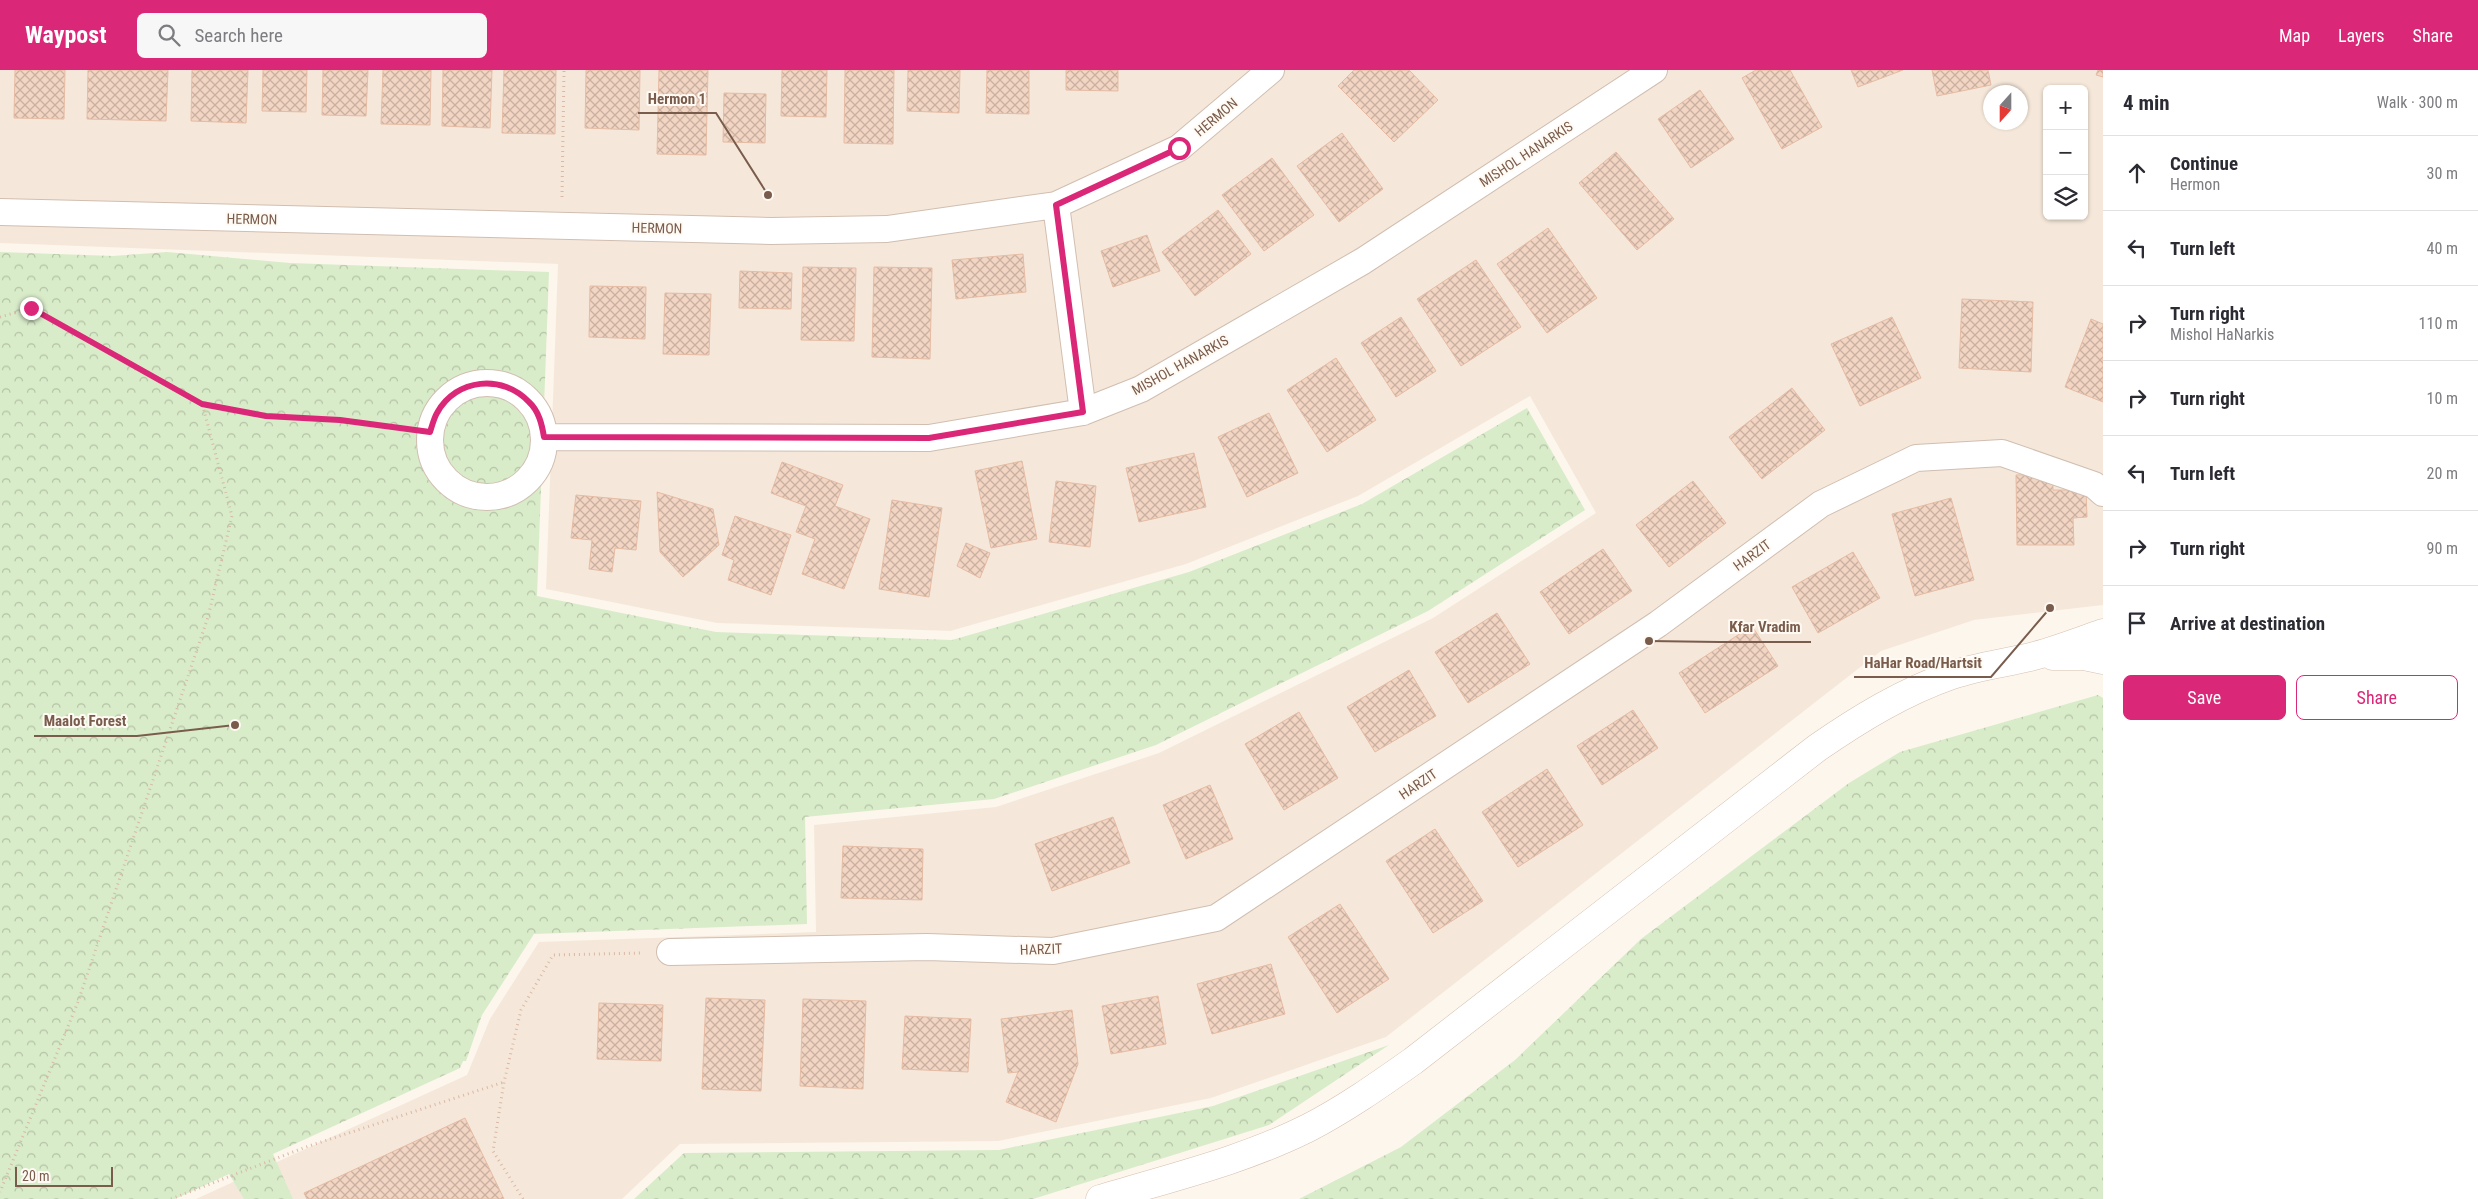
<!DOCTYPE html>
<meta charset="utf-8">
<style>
body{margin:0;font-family:"Roboto Condensed",sans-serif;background:#f7f7f7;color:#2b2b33}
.controls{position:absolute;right:15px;top:15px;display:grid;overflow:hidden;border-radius:8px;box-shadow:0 1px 4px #0004}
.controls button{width:45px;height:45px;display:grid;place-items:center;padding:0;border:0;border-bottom:1px solid #e1e1e2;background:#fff;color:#2b2b33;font:25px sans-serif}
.compass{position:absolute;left:1983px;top:15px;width:45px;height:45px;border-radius:50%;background:#fff;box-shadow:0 1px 4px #0004;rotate:201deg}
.scale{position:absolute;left:15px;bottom:12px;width:98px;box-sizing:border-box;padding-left:5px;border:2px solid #7a5c4d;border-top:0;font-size:14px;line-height:18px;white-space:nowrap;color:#7a5c4d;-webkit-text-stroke:4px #fffaf3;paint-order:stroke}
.stop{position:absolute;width:15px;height:15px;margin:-11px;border:4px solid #db2777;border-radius:50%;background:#fff}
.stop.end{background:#db2777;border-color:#fff;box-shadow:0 1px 5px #0008}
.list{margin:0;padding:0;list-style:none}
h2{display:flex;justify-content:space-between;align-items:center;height:65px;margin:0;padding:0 20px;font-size:21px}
h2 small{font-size:16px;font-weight:400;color:#7c7c81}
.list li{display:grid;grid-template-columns:32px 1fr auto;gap:15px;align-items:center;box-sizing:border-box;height:75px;padding:0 20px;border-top:1px solid #e1e1e2}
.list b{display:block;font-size:19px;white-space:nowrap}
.list p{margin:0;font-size:16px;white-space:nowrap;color:#7c7c81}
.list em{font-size:16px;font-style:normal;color:#7c7c81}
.actions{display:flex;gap:10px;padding:15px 20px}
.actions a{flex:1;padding:11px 0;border:1px solid #db2777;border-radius:8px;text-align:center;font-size:18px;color:#db2777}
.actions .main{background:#db2777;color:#fff}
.icon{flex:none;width:28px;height:28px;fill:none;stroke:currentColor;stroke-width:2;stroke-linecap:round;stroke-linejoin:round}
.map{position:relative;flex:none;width:2103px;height:1129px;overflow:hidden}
header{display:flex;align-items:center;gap:30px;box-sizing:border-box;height:70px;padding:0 25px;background:#db2777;color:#fff}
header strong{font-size:24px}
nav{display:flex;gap:28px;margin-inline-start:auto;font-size:18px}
.search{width:350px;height:45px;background:#f7f7f7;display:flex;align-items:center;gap:12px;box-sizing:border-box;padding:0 18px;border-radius:8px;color:#7c7c81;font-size:19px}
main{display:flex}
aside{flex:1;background:#fff}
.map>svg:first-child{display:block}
.residential{fill:#f5e8da;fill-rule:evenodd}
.forest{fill:url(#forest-crowns)}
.building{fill:url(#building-cross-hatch);stroke:#e6bba3}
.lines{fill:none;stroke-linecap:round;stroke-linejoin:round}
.minor-casing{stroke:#d1beb0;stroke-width:28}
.secondary-casing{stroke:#d6c0b0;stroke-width:29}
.path{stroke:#d9b8a5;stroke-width:3;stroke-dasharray:1 4;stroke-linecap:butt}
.minor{stroke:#fff;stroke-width:26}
.secondary{stroke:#fff;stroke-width:28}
.route{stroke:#db2777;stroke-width:6}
.labels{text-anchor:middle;stroke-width:4;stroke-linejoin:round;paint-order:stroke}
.street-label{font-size:14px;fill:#7a5c4d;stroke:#fffaf3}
.leader{fill:none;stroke:#7a5c4d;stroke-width:2}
.callout-dot{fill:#7a5c4d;stroke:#fffaf3;stroke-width:2}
.callout-label{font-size:15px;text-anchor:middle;font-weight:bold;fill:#7a5c4d;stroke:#fffaf3;stroke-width:4;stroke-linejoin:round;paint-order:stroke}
</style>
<header>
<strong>Waypost</strong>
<div class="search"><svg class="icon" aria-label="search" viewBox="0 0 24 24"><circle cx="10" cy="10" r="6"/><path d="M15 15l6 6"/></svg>Search here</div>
<nav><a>Map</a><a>Layers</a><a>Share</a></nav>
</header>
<main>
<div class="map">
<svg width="2103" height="1129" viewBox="0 0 2103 1129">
<defs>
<pattern id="forest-crowns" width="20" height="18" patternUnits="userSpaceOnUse" patternTransform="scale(1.25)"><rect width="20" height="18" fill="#d8ecc9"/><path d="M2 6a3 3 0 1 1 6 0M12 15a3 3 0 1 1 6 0" fill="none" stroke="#b4c2a5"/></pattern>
<pattern id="building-cross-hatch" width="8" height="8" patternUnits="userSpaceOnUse" patternTransform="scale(1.25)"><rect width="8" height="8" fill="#f3d5c3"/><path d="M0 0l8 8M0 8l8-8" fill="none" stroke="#cab0a1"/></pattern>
</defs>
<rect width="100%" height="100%" fill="#fdf6ec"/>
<path class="residential" d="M0,0H2103V535L1974,550L1881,581L1386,967L1211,1028L998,1071L680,1074L622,1129H196L467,1005L490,949L539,872L816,862L814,755L996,737L1159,683L1433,548L1596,443L1530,326L1358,426L1186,494L950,561L717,553L546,519L558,194L0,173ZM2047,19H2084V146H2047ZM1990,22H2020V52H1990Z"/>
<path class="forest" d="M0,182L113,186L167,182L290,193L549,202L537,526L716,562L952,570L1189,502L1362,434L1527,338L1585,440L1428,541L1156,675L994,729L805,747L807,854L534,864L482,945L466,991H463L460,998L273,1084L293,1129H244L229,1104L175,1129H0Z
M2098,625L2103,628V1129H1299L1401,1077L1515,990L1641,869L1849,713L1900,682Z
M1389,975L1269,1055L1033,1129H634L684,1083L999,1080L1213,1036Z"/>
<path class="building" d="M15,0H65L64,49L14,48Z
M88,0H168L166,51L87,49Z
M192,0H248L246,53L191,51Z
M263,0H307L306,42L262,41Z
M323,0H368L366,46L322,45Z
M383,0H431L430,55L381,54Z
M443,0H492L490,58L442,56Z
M504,0H556L555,64L502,63Z
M586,0H640L639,60L585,58Z
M659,0H708L706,85L657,84Z
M782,0H827L826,47L781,46Z
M845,0H894L893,74L844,73Z
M908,0H960L959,43L907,41Z
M987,0H1029V44L986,43Z
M1066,0H1118V21L1066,20Z
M1354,0H1409L1438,30L1394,72L1338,16Z
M1756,0H1790L1822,57L1782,79L1742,8Z
M1851,0H1903L1858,17Z
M1932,0H1988L1991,15L1937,26Z
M2098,0H2103V7L2096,5Z
M1700,20L1734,69L1691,98L1658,49Z
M724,23L766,24L765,73L723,72Z
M1342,63L1383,119L1339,152L1297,96Z
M1616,82L1674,149L1637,180L1579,113Z
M1272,88L1314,145L1264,181L1222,125Z
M1218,140L1251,184L1195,226L1162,182Z
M1548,158L1597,228L1547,263L1497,194Z
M1147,165L1160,201L1113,217L1101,181Z
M1023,184L1026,222L956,229L952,190Z
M1476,190L1521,257L1461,296L1417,229Z
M803,197L856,198L854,271L801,270Z
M874,197L932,198L930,289L872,287Z
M740,201L792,203L791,239L739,238Z
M590,216L646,217L645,269L589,267Z
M665,223L711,224L709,285L663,284Z
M1962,229L2033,232L2031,302L1959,298Z
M1401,247L1436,301L1396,327L1361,273Z
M1892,247L1921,308L1860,336L1831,274Z
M2091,249L2103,254V332L2065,317Z
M1336,288L1376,350L1327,382L1287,320Z
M1792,318L1825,360L1762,409L1729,367Z
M1269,343L1298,403L1247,427L1218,367Z
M1194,383L1206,437L1139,452L1126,398Z
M1022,391L1037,469L991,478L975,401Z
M782,392L843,415L835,436L870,449L844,519L802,504L815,469L796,462L806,436L771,423Z
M2053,404V420H2086L2087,447L2073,448L2074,475H2017L2016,405Z
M1056,411L1096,416L1090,477L1049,472Z
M1693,411L1726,453L1669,497L1636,455Z
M657,422L713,439L719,475L683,507L660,482Z
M576,425L641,431L636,480L615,478L612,502L589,499L592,470L571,468Z
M1951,428L1974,510L1915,526L1892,444Z
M892,430L942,438L929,527L879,519Z
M735,446L791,465L771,525L728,510L734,490L722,485Z
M966,473L990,483L980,508L957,496Z
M1603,479L1632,521L1569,564L1540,522Z
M1853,482L1880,528L1818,563L1792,517Z
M1497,543L1530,594L1468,633L1435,582Z
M1752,556L1778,596L1705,643L1679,603Z
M1409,600L1436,646L1375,682L1347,637Z
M1633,640L1658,678L1602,715L1577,676Z
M1299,642L1338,708L1284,740L1245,674Z
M1547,699L1583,755L1518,797L1482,742Z
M1210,715L1233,769L1186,789L1163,735Z
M1113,747L1130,793L1052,821L1035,774Z
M1435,759L1483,831L1433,863L1386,791Z
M843,776L923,779L922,830L841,828Z
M1340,834L1389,909L1337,943L1288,867Z
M1271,894L1285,944L1212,964L1197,914Z
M1158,926L1166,974L1111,984L1102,936Z
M706,928L765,930L761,1021L702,1019Z
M803,929L866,931L863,1019L800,1016Z
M599,933L663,935L661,991L597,989Z
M1072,940L1078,994L1056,1052L1006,1032L1018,1002L1008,1003L1001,949Z
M905,946L971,949L968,1002L902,999Z
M465,1048L504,1129H307L304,1123Z"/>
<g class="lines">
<defs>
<path id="minor" d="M1056,135L1083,342
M0,142L771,161L887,159L1056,135L1179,78L1271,0
M430 370a57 57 0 1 1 114 0a57 57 0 1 1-114 0Z
M545,367L929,368L1083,342L1141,319L1363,191L1654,0
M670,882L927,877L1053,881L1216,848L1658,554L1821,434L1916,388L2002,383L2094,415L2103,423"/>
<path id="secondary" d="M2053,586H2084L2103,590
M1100,1129C1169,1108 1242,1091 1308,1058C1345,1039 1379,1015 1413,991L1817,678C1859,649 1903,622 1952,605C1979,596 2006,593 2034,586C2057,580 2080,571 2103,563"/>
</defs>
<use href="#minor" class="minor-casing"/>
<use href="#secondary" class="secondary-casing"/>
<path class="path" d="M562,127L564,0
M0,247L31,238L202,333L232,446L208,547L78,932L0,1122
M202,333L266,346L340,350L430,361
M171,1129L306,1077L504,1012
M523,1129L493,1081L504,1012L521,940L553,885L642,883"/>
<use href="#minor" class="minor"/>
<use href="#secondary" class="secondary"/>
</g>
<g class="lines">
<path class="route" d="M31,238L202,334L266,346L340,350L430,362C432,356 434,348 437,343C456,308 503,304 529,332C539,341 542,355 544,367L929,368L1083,342L1056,135L1179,78"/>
</g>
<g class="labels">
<g class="street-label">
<text transform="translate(1216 47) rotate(-40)" y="5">HERMON</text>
<text transform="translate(1526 84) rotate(-33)" y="5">MISHOL HANARKIS</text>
<text transform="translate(252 149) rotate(1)" y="5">HERMON</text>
<text transform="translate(657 158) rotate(1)" y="5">HERMON</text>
<text transform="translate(1180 295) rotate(-29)" y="5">MISHOL HANARKIS</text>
<text transform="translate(1752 485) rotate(-36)" y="5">HARZIT</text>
<text transform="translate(1418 714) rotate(-34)" y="5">HARZIT</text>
<text transform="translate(1041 879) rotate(-2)" y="5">HARZIT</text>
</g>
</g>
<path class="leader" d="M768 125L716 43H638M1649 571L1719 572H1811M2050 538L1991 607H1854M235 655L137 666H34"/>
<g class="callout-dot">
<circle cx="768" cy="125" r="5"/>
<circle cx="1649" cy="571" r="5"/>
<circle cx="2050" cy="538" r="5"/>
<circle cx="235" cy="655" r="5"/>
</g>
<g class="callout-label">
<text x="677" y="34">Hermon 1</text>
<text x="1765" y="562">Kfar Vradim</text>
<text x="1923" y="598">HaHar Road/Hartsit</text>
<text x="85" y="656">Maalot Forest</text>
</g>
</svg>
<div class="controls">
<button>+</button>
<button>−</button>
<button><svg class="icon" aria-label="layers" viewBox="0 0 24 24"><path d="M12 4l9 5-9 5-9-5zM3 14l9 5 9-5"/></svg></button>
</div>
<svg class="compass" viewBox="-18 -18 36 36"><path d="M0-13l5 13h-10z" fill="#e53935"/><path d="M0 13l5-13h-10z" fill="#7c7c81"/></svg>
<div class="scale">20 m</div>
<div class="stop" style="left:1179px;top:78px"></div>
<div class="stop end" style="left:31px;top:238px"></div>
</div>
<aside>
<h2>4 min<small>Walk · 300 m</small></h2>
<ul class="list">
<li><svg class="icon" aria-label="ahead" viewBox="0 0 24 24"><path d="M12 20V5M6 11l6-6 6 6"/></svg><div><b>Continue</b><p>Hermon</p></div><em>30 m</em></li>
<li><svg class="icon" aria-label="left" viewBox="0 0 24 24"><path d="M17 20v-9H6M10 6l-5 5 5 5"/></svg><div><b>Turn left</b></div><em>40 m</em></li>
<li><svg class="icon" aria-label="right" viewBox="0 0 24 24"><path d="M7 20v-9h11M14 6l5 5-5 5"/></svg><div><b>Turn right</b><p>Mishol HaNarkis</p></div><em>110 m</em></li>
<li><svg class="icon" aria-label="right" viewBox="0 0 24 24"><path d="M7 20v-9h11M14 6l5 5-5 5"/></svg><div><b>Turn right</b></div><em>10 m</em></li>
<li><svg class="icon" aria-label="left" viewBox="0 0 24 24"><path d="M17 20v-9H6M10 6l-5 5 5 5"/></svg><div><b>Turn left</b></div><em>20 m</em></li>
<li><svg class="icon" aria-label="right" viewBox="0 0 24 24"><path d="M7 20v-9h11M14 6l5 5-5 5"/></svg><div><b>Turn right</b></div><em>90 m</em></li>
<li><svg class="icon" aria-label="arrive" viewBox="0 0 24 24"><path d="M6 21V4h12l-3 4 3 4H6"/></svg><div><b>Arrive at destination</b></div></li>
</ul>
<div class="actions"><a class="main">Save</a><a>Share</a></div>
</aside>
</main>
